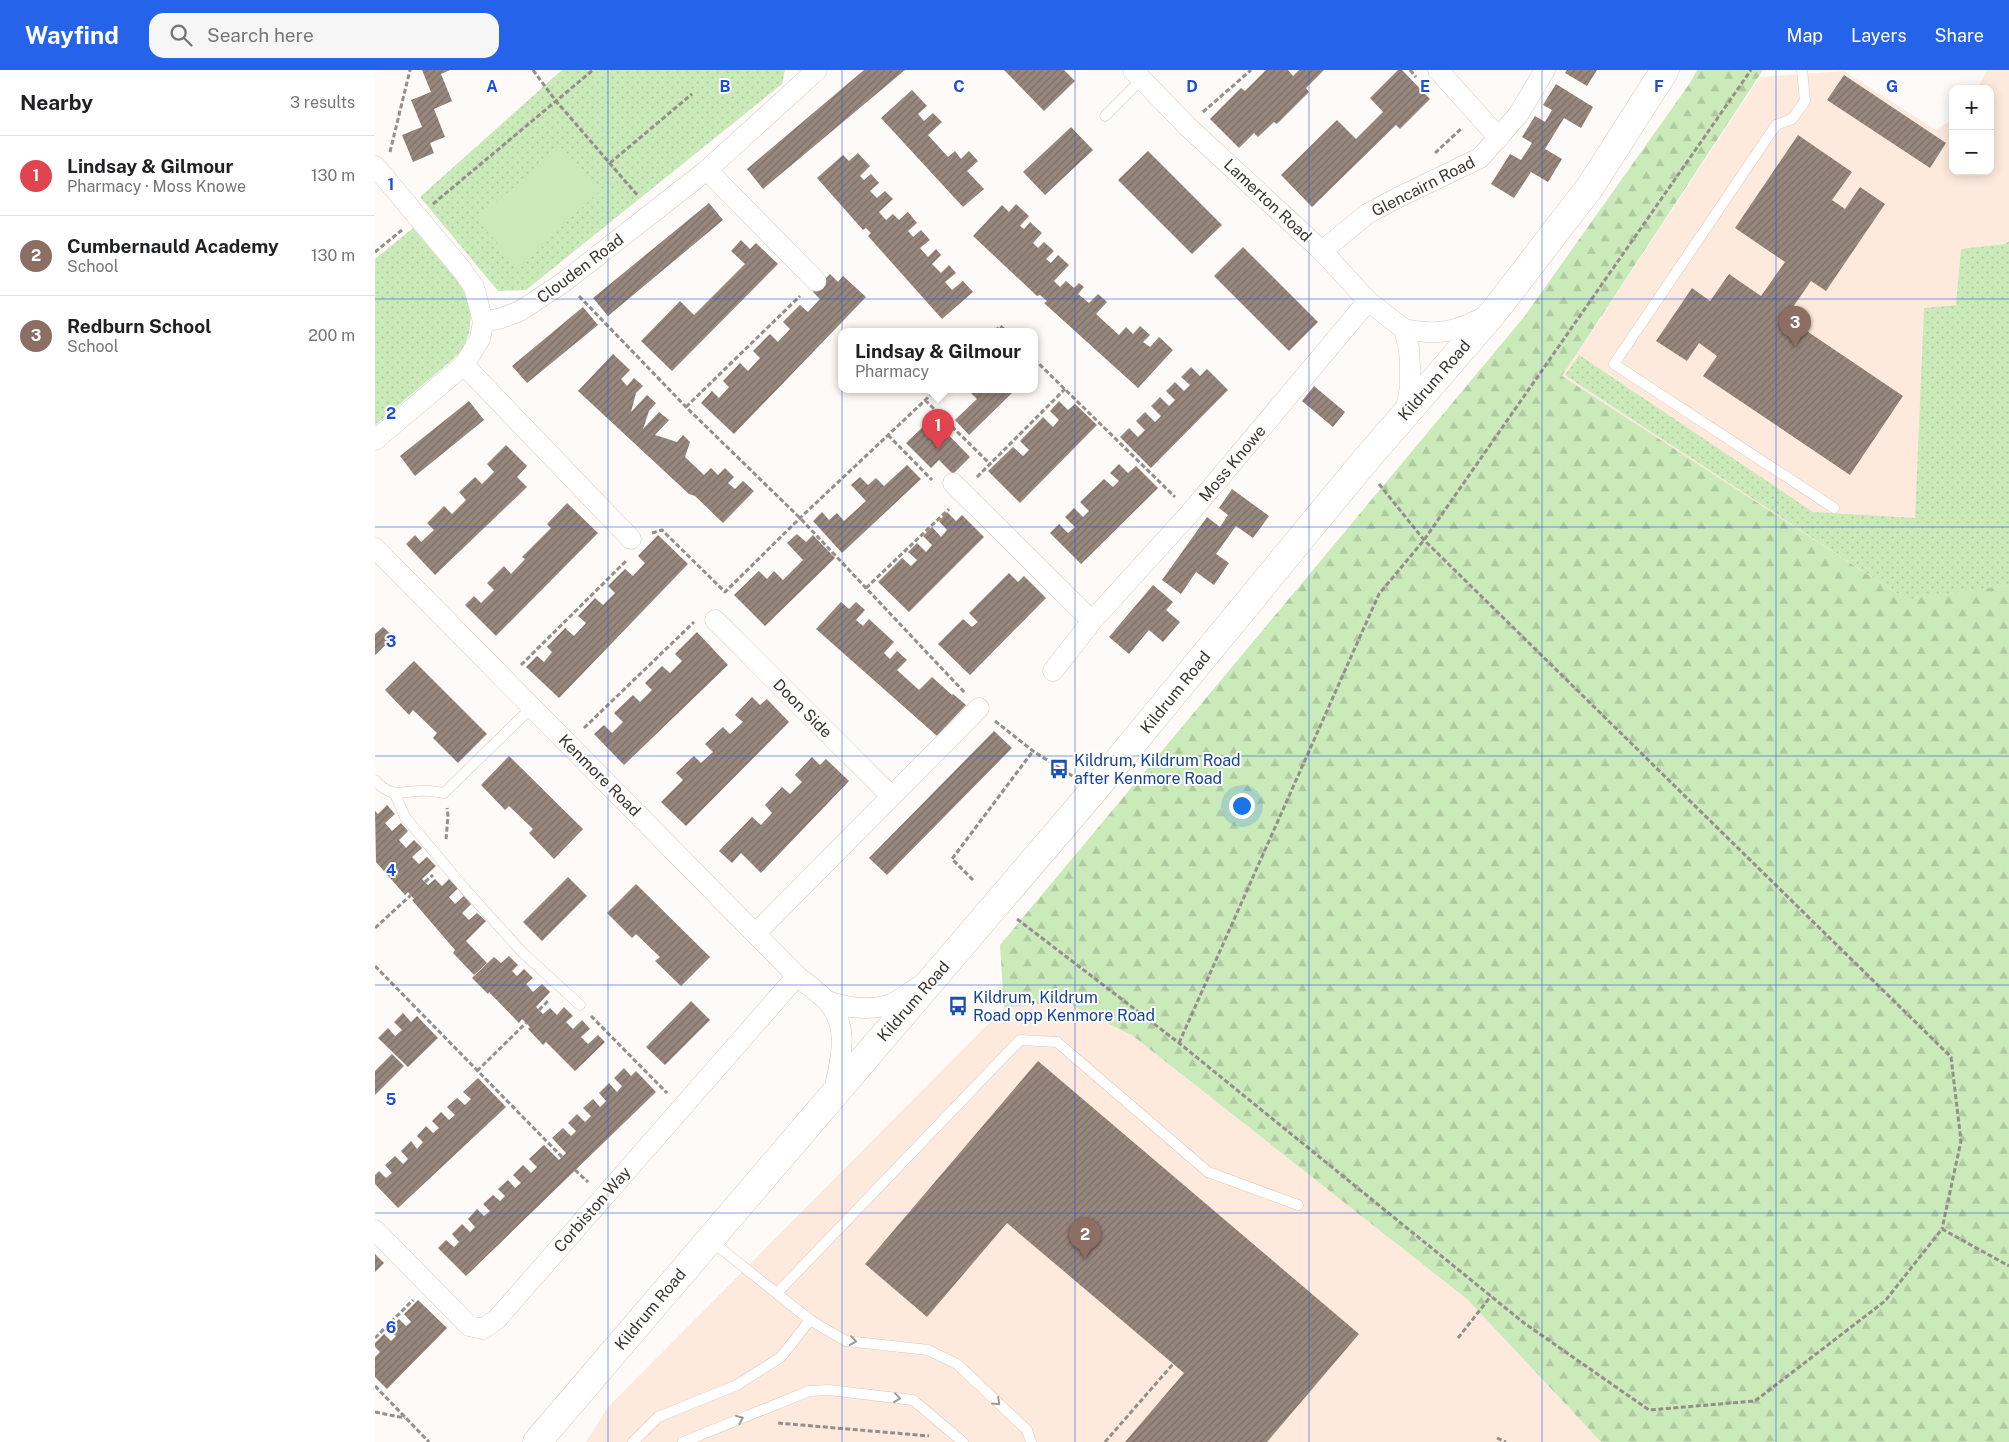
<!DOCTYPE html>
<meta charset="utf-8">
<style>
body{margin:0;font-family:"Public Sans",sans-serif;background:#f6f6f6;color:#202124}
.controls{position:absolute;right:15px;top:15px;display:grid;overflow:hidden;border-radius:10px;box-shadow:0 2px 12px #0003}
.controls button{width:45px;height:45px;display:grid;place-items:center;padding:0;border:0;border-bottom:1px solid #e0e0e0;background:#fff;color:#202124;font:25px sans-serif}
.you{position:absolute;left:866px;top:735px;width:18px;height:18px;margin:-12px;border:4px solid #fff;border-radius:50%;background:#1a73e8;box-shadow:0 0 0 8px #1a73e833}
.badge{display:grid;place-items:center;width:32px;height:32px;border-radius:50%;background:#2563eb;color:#fff;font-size:16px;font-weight:700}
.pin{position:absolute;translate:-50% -41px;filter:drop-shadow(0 1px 2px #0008)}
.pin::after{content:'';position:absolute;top:26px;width:18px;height:15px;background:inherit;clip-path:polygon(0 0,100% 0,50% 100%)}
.popup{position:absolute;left:463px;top:258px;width:200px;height:65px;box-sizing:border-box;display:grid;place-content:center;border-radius:10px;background:#fff;filter:drop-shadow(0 1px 4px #0005);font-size:16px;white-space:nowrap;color:#757577}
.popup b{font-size:19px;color:#202124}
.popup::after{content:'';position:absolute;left:50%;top:100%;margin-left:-10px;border:10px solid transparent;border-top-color:#fff}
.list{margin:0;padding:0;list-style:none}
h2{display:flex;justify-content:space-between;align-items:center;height:65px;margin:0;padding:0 20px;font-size:21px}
h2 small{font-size:16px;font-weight:400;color:#757577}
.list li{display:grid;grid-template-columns:32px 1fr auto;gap:15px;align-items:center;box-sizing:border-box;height:80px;padding:0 20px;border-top:1px solid #e0e0e0}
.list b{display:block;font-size:19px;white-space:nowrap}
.list p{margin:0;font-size:16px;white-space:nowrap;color:#757577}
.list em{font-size:16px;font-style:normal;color:#757577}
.icon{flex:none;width:28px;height:28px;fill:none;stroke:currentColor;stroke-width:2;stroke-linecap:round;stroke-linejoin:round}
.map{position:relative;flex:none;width:1634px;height:1372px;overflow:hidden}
header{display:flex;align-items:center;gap:30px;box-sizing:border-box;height:70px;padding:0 25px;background:#2563eb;color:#fff}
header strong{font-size:24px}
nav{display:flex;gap:28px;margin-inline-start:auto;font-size:18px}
.search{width:350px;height:45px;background:#f6f6f6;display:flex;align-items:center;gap:12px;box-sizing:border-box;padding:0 18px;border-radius:15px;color:#757577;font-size:19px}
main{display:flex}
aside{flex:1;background:#fff}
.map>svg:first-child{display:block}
.built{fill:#feeadd}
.grass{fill:url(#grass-dots)}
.forest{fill:url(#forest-firs)}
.garden{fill:#cbeaba}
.building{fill:url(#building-hatch)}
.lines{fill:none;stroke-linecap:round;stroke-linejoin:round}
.lane-casing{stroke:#d9c8bd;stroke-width:11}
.street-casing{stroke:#d9c8bd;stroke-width:21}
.secondary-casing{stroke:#d9c8bd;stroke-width:29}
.path{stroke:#948f8b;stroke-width:3;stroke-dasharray:5 2.5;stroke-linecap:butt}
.lane{stroke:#fff;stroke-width:10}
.street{stroke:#fff;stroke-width:20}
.secondary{stroke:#fff;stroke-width:28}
.oneway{stroke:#9d9a97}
.grid{fill:none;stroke:#1d4ed8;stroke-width:1;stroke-opacity:0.55}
.labels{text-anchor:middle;stroke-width:4;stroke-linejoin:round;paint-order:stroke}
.street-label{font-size:16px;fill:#3b342f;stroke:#fff}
.transit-label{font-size:16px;fill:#164399;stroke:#fff;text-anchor:start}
.grid-label{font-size:16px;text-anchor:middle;font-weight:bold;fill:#1d4ed8;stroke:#fff;stroke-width:4;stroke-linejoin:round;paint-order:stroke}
</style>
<header>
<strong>Wayfind</strong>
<div class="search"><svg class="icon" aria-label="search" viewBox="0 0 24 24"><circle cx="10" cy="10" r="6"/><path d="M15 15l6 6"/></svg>Search here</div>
<nav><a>Map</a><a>Layers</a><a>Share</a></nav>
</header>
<main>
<aside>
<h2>Nearby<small>3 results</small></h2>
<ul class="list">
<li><span class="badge" style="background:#e0444e">1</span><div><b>Lindsay &amp; Gilmour</b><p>Pharmacy · Moss Knowe</p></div><em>130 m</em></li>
<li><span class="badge" style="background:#8d6e63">2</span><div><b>Cumbernauld Academy</b><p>School</p></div><em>130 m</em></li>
<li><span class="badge" style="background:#8d6e63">3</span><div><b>Redburn School</b><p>School</p></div><em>200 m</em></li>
</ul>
</aside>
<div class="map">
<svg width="1634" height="1372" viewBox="0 0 1634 1372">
<defs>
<pattern id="grass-dots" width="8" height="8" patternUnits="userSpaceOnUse" patternTransform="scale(1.25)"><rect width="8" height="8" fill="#cbeaba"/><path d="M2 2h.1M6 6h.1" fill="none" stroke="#afc9a0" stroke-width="1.8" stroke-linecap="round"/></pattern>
<pattern id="forest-firs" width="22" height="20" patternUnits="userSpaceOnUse" patternTransform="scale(1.25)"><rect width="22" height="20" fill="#cbeaba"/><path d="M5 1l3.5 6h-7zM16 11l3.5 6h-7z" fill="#afc9a0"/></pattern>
<pattern id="building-hatch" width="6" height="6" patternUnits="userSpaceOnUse" patternTransform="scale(1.25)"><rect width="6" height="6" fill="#97877d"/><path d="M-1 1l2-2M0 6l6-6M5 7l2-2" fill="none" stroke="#7c6f67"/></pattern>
</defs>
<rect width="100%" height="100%" fill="#fdfaf8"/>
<path class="built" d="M1612,0H1634V517L1530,533L1187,306L1385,7L1469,1L1561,60L1578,49V101H1615V19H1602Z
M688,931L758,966L1093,1230L1226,1372H211L233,1337L629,938Z"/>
<path class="grass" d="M187,0H410L407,14L151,220L123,221L45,127Z
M38,158L85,214L94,232L96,244L94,263L88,279L76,291L0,355V189Z
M1634,171V515L1532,530L1190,305L1204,285L1438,442L1540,448L1549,238L1581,235L1586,179L1630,174Z"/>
<path class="forest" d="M1322,0H1388L1187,306L1532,530L1634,515V1372H1226L1093,1230L758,966L688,931L629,938L625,875L1149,247L1315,13Z"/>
<path class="garden" d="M184,77L224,122L142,195L102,150Z"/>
<path class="building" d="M47,0H75L66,4L77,31L59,39L70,67L55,73L59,83L38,92L27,65L47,57L36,30L56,22Z
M489,0H530L388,119L372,99Z
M629,0H689L700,11L669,41Z
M891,0H913L918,6L924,0H949L931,18L934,22L902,54L899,52L883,67L879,63L864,78L835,49L866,18L870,21Z
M1023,0H1027L1055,29L1025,59L1021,55L937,137L906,105L962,50L981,69L1008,42L995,28Z
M1192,0H1222L1212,16L1190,3Z
M1469,5L1571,73L1555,98L1452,30Z
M1181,14L1218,37L1206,58L1189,48L1170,79L1187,89L1173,112L1156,102L1139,128L1116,114L1135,84L1146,90L1157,73L1147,67L1160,46L1170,52L1177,40L1168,35Z
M537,20L552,36L543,44L549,51L558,43L567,52L553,65L573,87L580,81L586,89L594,81L603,91L592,101L609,119L588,137L506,48Z
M696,57L718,80L670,125L648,102Z
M1423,65L1477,102L1457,130L1470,139L1485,117L1510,134L1451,221L1436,211L1411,247L1528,326L1475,405L1328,306L1342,286L1324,273L1312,291L1281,271L1317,218L1335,231L1354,204L1386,226L1410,192L1360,158Z
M773,81L847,155L817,184L743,110Z
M483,83L495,96L485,106L489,110L496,104L504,113L495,121L502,128L510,121L518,129L504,142L511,150L518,144L524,150L533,142L542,153L533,161L538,167L546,160L555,170L545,178L553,187L561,179L566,185L557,194L566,203L574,195L581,203L570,212L577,220L588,211L598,222L567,249L493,166L496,163L491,158L488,160L442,108L468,85L474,91Z
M334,133L348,150L233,246L218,228Z
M641,134L654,146L645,156L649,159L655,152L667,163L658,173L663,178L669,172L679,181L671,189L676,193L683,185L694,195L679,211L685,217L691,211L699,218L704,213L709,217L703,224L714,233L723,224L732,232L721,244L744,265L751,257L758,264L765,256L775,265L768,272L775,277L784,267L798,280L763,318L669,233L672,231L665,225L662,226L598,166L627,135L634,142Z
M366,170L375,179L381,173L403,194L297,301L266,271L305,231L319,245L370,194L356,181Z
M868,177L943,252L914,281L839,206Z
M455,204L463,212L468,206L491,227L359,364L326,333L337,321L344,328L354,317L348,311L365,293L373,301L385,288L378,281L395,264L403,272L415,259L408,252L425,235L433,242L445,229L438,222Z
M208,237L223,255L152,313L137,296Z
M238,284L255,300L246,309L252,316L259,308L268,316L261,323L256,342L272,325L281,333L274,341L268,359L284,342L294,350L280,365L302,372L308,365L315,372L310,387L329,405L336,398L343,405L350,398L359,407L353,413L360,419L368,411L379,421L348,453L320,426L314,424L203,321Z
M816,297L825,306L832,299L853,320L776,398L745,367L754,358L763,367L770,360L761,351L770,342L780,352L786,346L776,336L785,327L794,336L800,330L791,321L800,312L809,321L815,315L806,307Z
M939,316L970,342L958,357L927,331Z
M592,319H641L594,365L580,350L602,329Z
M94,331L109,350L40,406L25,386Z
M684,331L693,340L700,334L722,355L645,433L613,401L638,377L648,386L654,380L645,371L668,347L678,357L684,350L675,341Z
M557,348L595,387L578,404L564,390L556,398L531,373Z
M131,375L152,396L142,407L152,417L60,505L31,474L40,465L46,472L59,460L52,453L69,436L77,444L91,430L84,422L100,407L107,414L119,402L112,394Z
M744,394L753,403L761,396L783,418L706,494L675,463L684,454L693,463L700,457L690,447L699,438L708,447L714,441L705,432L729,409L738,417L744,411L735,403Z
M532,395L546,409L467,483L438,451L447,442L454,450L462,443L469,451L491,431L476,415L485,407L493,415L501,408L509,416Z
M857,419L894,446L878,468L861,456L841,484L854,493L839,515L821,502L806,524L787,510L832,447L845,457L853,445L844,438Z
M192,433L223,463L121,566L90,535L99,526L106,533L119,520L112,513L129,496L136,504L150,489L147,487L176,458L172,454Z
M572,442L581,451L587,445L609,467L534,542L503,512L527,488L536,496L542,490L533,482L542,473L551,482L557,475L548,466L557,457L566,467L572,460L564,451Z
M422,464L431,472L438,465L460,488L390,556L359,525L384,501L392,509L399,501L408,510L428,490L412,473Z
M283,465L313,494L184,628L151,597L162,586L169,592L177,582L172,577L190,558L199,566L211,553L203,546L220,528L228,535L240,523L233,516L250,499L258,506L270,493L263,486Z
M634,503L643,512L649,506L671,528L595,605L563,574L588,549L597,557L603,552L594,543Z
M778,515L798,532L791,540L805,552L788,572L774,560L754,584L734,567Z
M466,532L474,539L481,532L490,540L481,550L488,556L494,549L519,572L509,583L515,589L522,581L532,590L522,600L544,620L557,607L577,625L578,624L591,635L562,666L441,559Z
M8,557L19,567L0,585V564Z
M322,562L353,595L249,695L219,664L229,655L237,663L248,652L239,643L258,625L265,632L277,620L270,613L287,596L295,603L307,591L300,584Z
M39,591L112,664L83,693L58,668L62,663L38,640L34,645L10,620Z
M377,627L385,635L392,629L414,652L311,756L286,732L308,710L301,703L319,686L326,693L338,682L330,674L348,657L355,664L368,652L360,645Z
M619,661L637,678L512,805L494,788Z
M134,686L208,759L179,789L154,763L158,759L134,736L130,740L106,715Z
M437,687L445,695L451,689L474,711L386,803L366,783L357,793L344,781L377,747L386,755L397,743L390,735L407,717L415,724L427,712L420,705Z
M12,735L20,744L10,753L17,761L26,753L33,761L24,770L31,778L39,770L47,778L37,787L44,794L52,787L61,796L47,809L53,815L60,809L67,816L74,809L83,818L74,827L80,834L89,826L96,834L87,843L94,850L102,843L111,851L91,871L112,893L99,905L78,883L80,880L37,830L39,829L33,822L30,825L1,792L0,741L3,744Z
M193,807L212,826L167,871L148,852Z
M261,814L335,887L306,916L280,891L285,887L261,864L257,868L232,843Z
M134,886L143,895L137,901L142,906L149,899L158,908L151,914L158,922L167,914L175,922L161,937L168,944L175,938L182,945L189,937L198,946L191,952L198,959L207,950L215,959L206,967L213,974L223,965L230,972L200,1001L171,972L168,975L153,959L155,957L147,949L144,953L114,922L113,924L97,908L119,887L126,893Z
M316,931L335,950L290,995L271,977Z
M28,943L36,952L42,946L63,968L33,997L3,968L13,958L20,966L27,960L19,952Z
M17,984L29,996L0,1025V1001Z
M663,991L984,1264L892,1372H750L809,1303L632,1153L552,1247L490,1194Z
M249,998L256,1006L261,1001L281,1022L91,1206L63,1178L71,1170L79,1177L84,1172L77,1164L87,1154L95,1162L100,1157L93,1149L102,1139L109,1146L115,1141L108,1134L118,1125L125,1131L130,1126L123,1119L133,1110L140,1118L146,1113L138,1105L148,1095L156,1103L162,1097L154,1089L169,1075L184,1090L191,1083L177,1068L188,1058L196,1066L201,1061L193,1053L202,1044L210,1052L216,1046L208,1038L218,1029L225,1037L231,1031L224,1023L234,1013L242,1022L247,1016L239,1008Z
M103,1008L131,1037L23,1138L0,1114V1105L4,1101L11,1108L17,1103L10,1095L20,1086L28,1094L33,1089L26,1081L36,1071L42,1079L48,1072L42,1066L51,1056L58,1063L64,1058L57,1051L66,1042L74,1050L80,1045L72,1037L82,1028L90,1035L96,1029L88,1022Z
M0,1184L9,1193L0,1202Z
M43,1230L72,1258L12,1319L0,1307V1287L5,1282L0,1277V1273L9,1264L16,1271L21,1266L14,1259L24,1249L31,1256L36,1252L29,1244Z"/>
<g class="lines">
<defs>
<path id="lane" d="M1427,0L1430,31L1417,49L1401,55L1239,294L1459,438
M730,46L767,9
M0,710C16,728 23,722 44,721C52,720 61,722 69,723L157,637
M20,724L30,747L90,819L148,883L205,935
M335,1170L435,1250L471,1271L553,1280L582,1294L652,1360L656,1372
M402,1223L645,970L682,972L833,1102L923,1135
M258,1372L283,1347L362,1315L406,1287L435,1250
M308,1372L434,1321L454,1320L538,1330L588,1372"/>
<path id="street" d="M758,0L812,56L947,181L993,231L1029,259L1034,279L1035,298V318L1030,343
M1063,0L1124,68
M0,96L87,200L99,217L108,252
M332,100L441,211
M947,181L992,144L1024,127L1105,88L1143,45L1170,0
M1029,259C1062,266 1081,262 1111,246
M89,295L256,469
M0,370L89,295L105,269L108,252L127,248L145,241L189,212L332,100L442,0
M578,413L717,551
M0,478L422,906C432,914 443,922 452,931C476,957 465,991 459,1022
M340,550L516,726
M678,601L717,551L816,442L993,231
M381,863L604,638
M452,931C472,938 492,941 513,935C523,932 534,923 543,917
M0,1160L94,1256L108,1259L122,1249L422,906"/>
<path id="secondary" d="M162,1372L719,720L988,393L1118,243L1215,117L1290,0"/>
</defs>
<use href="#lane" class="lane-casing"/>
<use href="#street" class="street-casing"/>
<use href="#secondary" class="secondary-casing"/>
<path class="path" d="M158,0L181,31L263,126
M1035,0L1041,7
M828,42L876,0
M15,82L35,0
M1060,83L1087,58
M235,93L317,24
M58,134L218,0
M0,182L27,160
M204,226L311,337L425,448L590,623
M620,261L625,256L631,261
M659,289L800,427
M550,330L615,394
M311,337L425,226
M513,365L557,410
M602,407L690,319
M1004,414L1049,470L1576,987L1586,1071L1567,1159
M277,463L287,460L350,522L425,448L562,319
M491,518L574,439
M146,595L252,490
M620,651L658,681L699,707
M209,658L319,552
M71,769L73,746L72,738
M598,810L577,789L658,681
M50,812L58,805
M642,849L804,973L1149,1253L1274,1340L1380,1331L1510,1231L1567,1159L1634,1196
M0,858L36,825
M0,896L187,1087
M164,940L174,930
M216,946L292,1023
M804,973L1004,524L1049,470L1376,0
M102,1001L151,953
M200,1100L213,1112
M0,1268L38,1230
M1083,1268L1116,1226
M0,1316L54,1372
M0,1342L30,1348
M403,1353L554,1366
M1122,1368L1131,1372
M730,1372L798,1294"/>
<use href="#lane" class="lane"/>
<use href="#street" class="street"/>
<use href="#secondary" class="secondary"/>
</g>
<defs><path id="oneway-chevron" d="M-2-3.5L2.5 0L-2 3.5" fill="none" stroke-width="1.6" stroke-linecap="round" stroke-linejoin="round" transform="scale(1.25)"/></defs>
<g class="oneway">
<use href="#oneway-chevron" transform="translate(478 1271) rotate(8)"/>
<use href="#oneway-chevron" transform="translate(522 1328) rotate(7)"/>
<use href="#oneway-chevron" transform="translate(622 1332) rotate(43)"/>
<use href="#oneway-chevron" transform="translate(365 1349) rotate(-22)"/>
</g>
<path class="grid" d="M233,0V1372M467,0V1372M700,0V1372M934,0V1372M1167,0V1372M1401,0V1372M0,229H1634M0,457H1634M0,686H1634M0,915H1634M0,1143H1634"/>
<defs>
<symbol id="bus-bare" viewBox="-9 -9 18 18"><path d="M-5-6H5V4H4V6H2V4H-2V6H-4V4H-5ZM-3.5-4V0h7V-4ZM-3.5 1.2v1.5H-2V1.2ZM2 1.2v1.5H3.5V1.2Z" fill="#1a4fb4" stroke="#fff" stroke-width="2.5" paint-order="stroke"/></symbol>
</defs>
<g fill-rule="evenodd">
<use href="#bus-bare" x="670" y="685" width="28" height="28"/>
<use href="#bus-bare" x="569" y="922" width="28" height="28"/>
</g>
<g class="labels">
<g class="street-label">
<text transform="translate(1048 116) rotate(-27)" y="6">Glencairn Road</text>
<text transform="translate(893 130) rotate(43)" y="6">Lamerton Road</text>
<text transform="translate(205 198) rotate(-37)" y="6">Clouden Road</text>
<text transform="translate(1059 310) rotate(-49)" y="6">Kildrum Road</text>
<text transform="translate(857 393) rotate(-50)" y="6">Moss Knowe</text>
<text transform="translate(800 622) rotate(-51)" y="6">Kildrum Road</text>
<text transform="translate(428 638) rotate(45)" y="6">Doon Side</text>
<text transform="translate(225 705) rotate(45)" y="6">Kenmore Road</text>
<text transform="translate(538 931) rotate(-49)" y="6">Kildrum Road</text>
<text transform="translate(217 1139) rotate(-49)" y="6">Corbiston Way</text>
<text transform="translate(275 1239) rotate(-50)" y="6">Kildrum Road</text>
</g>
<g class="transit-label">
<text x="699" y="696">Kildrum, Kildrum Road<tspan x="699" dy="18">after Kenmore Road</tspan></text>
<text x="598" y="933">Kildrum, Kildrum<tspan x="598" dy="18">Road opp Kenmore Road</tspan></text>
</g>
</g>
<g class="grid-label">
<text x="117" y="22">A</text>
<text x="350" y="22">B</text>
<text x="584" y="22">C</text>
<text x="817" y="22">D</text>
<text x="1050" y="22">E</text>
<text x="1284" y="22">F</text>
<text x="1517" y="22">G</text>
<text x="16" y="120">1</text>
<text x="16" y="349">2</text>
<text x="16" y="577">3</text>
<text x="16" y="806">4</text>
<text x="16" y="1035">5</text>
<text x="16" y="1263">6</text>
</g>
</svg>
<div class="controls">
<button>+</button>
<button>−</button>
</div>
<div class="you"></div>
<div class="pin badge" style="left:563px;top:380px;background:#e0444e">1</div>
<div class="popup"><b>Lindsay &amp; Gilmour</b>Pharmacy</div>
<div class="pin badge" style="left:710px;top:1189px;background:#8d6e63">2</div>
<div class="pin badge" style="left:1420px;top:277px;background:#8d6e63">3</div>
</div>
</main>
